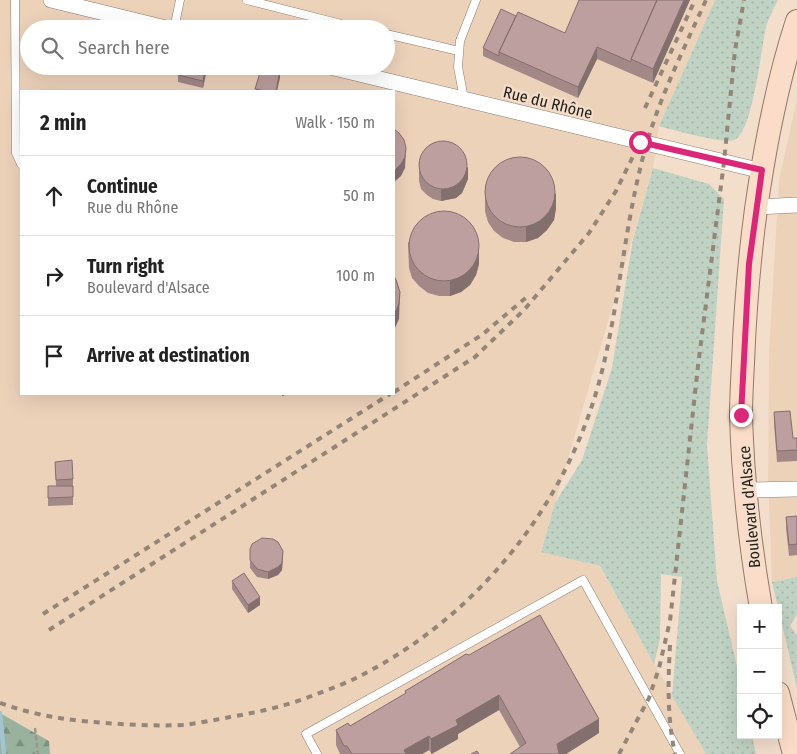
<!DOCTYPE html>
<meta charset="utf-8">
<style>
body{margin:0;font-family:"Fira Sans Condensed",sans-serif;background:#f6f6f6;color:#222}
.controls{position:absolute;right:15px;bottom:15px;display:grid;overflow:hidden;border-radius:0px;box-shadow:0 5px 20px #0002}
.controls button{width:45px;height:45px;display:grid;place-items:center;padding:0;border:0;border-bottom:1px solid #e0e0e0;background:#fff;color:#222;font:25px sans-serif}
.stop{position:absolute;width:15px;height:15px;margin:-11px;border:4px solid #db2777;border-radius:50%;background:#fff}
.stop.end{background:#db2777;border-color:#fff;box-shadow:0 1px 5px #0008}
.list{margin:0;padding:0;list-style:none}
h2{display:flex;justify-content:space-between;align-items:center;height:65px;margin:0;padding:0 20px;font-size:21px}
h2 small{font-size:16px;font-weight:400;color:#767676}
.list li{display:grid;grid-template-columns:32px 1fr auto;gap:15px;align-items:center;box-sizing:border-box;height:80px;padding:0 20px;border-top:1px solid #e0e0e0}
.list b{display:block;font-size:19px;white-space:nowrap}
.list p{margin:0;font-size:16px;white-space:nowrap;color:#767676}
.list em{font-size:16px;font-style:normal;color:#767676}
.icon{flex:none;width:28px;height:28px;fill:none;stroke:currentColor;stroke-width:2;stroke-linecap:round;stroke-linejoin:round}
.map{position:relative;flex:none;width:797px;height:754px;overflow:hidden}
.search{position:absolute;background:#fff;box-shadow:0 5px 20px #0002;left:20px;top:20px;width:375px;height:55px;display:flex;align-items:center;gap:12px;box-sizing:border-box;padding:0 18px;border-radius:28px;color:#767676;font-size:19px}
.panel{position:absolute;background:#fff;box-shadow:0 5px 20px #0002;left:20px;top:90px;width:375px;height:305px;border-radius:0px}
.map>svg:first-child{display:block}
.built{fill:#edd2ba;fill-rule:evenodd}
.grass{fill:url(#grass-dots)}
.forest{fill:url(#forest-firs)}
.lines{fill:none;stroke-linecap:round;stroke-linejoin:round}
.stream{stroke:#a2c4d1;stroke-width:4.5}
.lane-casing{stroke:#8e7b6b;stroke-width:9}
.street-casing{stroke:#8e7b6b;stroke-width:16}
.secondary-casing{stroke:#8e7b6b;stroke-width:24}
.path{stroke:#a49587;stroke-width:2.5;stroke-dasharray:5 2.5;stroke-linecap:butt}
.lane{stroke:#fff;stroke-width:8}
.street{stroke:#fff;stroke-width:15}
.secondary{stroke:#fbdcc8;stroke-width:22}
.rail{stroke:#938578;stroke-width:4;stroke-dasharray:6 6;stroke-linecap:butt}
.wall{fill:#a28988}
.shaded-wall{fill:#846f6f}
.building{fill:#bc9f9e;stroke:#846f6f}
.route{stroke:#db2777;stroke-width:6}
.labels{text-anchor:middle;stroke-width:4.5;stroke-linejoin:round;paint-order:stroke}
.street-label{font-size:16px;fill:#241d16;stroke:#f3decc}
</style>
<div class="map">
<svg width="797" height="754" viewBox="0 0 797 754">
<defs>
<pattern id="grass-dots" width="8" height="8" patternUnits="userSpaceOnUse" patternTransform="scale(1.25)"><rect width="8" height="8" fill="#c0d2c3"/><path d="M2 2h.1M6 6h.1" fill="none" stroke="#a5b4a7" stroke-width="1.8" stroke-linecap="round"/></pattern>
<pattern id="forest-firs" width="22" height="20" patternUnits="userSpaceOnUse" patternTransform="scale(1.25)"><rect width="22" height="20" fill="#98b29e"/><path d="M5 1l3.5 6h-7zM16 11l3.5 6h-7z" fill="#7c9080"/></pattern>
</defs>
<rect width="100%" height="100%" fill="#f3decc"/>
<path class="built" d="M0,0H715L659,126L653,168L541,551L599,566L706,754H50L49,741L0,713ZM29,29H386V66H29ZM21,91H394V394H21Z
M797,99V577L772,582L768,480L769,352L779,180Z"/>
<path class="grass" d="M715,0H778C773,10 767,21 765,32C761,51 752,135 734,140C723,144 673,130 659,126Z
M653,168L709,184L724,199L707,445L717,581L741,684V735H752L756,754H706L672,696L682,577L661,574L660,639L654,664L600,566L541,552L555,503L582,460L612,368L633,239Z
M797,577V614L790,626L797,635V688L772,582Z"/>
<path class="forest" d="M0,713L49,741L50,754H0Z"/>
<g class="lines">
<path class="stream" d="M0,713L4,754"/>
<defs>
<path id="lane" d="M15,0L16,153L21,164
M247,0L361,29
M174,29L180,0
M386,34L459,51
M464,99L458,67L460,41L476,0
M317,754L306,734L583,580L680,754"/>
<path id="street" d="M51,0L170,29
M326,66L762,171
M757,207L797,205
M745,490L797,489"/>
<path id="secondary" d="M761,608C750,545 743,480 741,416C741,399 742,381 743,363C745,312 749,261 756,209C765,146 777,82 797,21
M778,693L794,754"/>
</defs>
<use href="#lane" class="lane-casing"/>
<use href="#street" class="street-casing"/>
<use href="#secondary" class="secondary-casing"/>
<path class="path" d="M35,728L38,754"/>
<use href="#lane" class="lane"/>
<use href="#street" class="street"/>
<use href="#secondary" class="secondary"/>
<path class="rail" d="M645,108L695,0
M394,392L483,334L529,295
M43,614L390,394
M49,630L475,357L524,310L589,233L616,191L644,134
M670,645C668,682 667,717 675,754
M0,703C43,718 75,721 120,724C141,725 162,726 184,725C199,723 215,720 230,717C259,712 287,706 314,695C330,689 347,683 362,675C478,615 566,506 600,379C619,306 624,230 643,157C657,102 683,51 706,0
M619,754L649,698L659,668L670,621L698,366L724,162L735,50L744,0"/>
</g>
<path class="wall" d="M579,0H690L653,83L597,59L578,98L483,56V48L516,16L565,33Z
M207,66L203,88L178,82V75Z
M419,161L468,179L462,193L456,198L441,201L433,199L427,195L421,189L419,181Z
M485,196L556,208L554,220L547,230L538,238L526,242H514L503,238L494,231L488,222L485,211Z
M408,242L479,264L476,275L470,285L461,292L450,296H439L428,293L419,286L412,278L409,268Z
M774,412L793,438H797V461L777,462L774,423Z
M55,462L73,479V505L48,506V486H56Z
M797,516V555L789,556L786,528V517Z
M250,549L283,559L282,570L278,575L268,579L257,577L250,568Z
M232,581L260,605L248,613L232,589Z
M466,654L599,733L566,754H510L520,747L499,710L458,734V739L432,754L429,750L422,754H340L336,745V730L350,726L405,694V691Z"/>
<path class="shaded-wall" d="M684,0H690L653,83V69Z
M597,47V59L578,98V87Z
M206,66H207V69L203,88V81Z
M280,70V78L277,91H276Z
M406,148L405,168L401,176L394,182V171Z
M468,167V179L462,193L456,198L441,201V190Z
M556,193V208L554,220L547,230L538,238L526,242V227Z
M479,249V264L476,275L470,285L461,292L450,296V281Z
M400,292L399,319L394,330V315Z
M282,394H289L282,396Z
M283,551L282,570L278,575L268,579V572Z
M260,597V605L248,613V605Z
M499,695V710L458,734V739L431,754V739L456,720Z
M599,719V733L566,754H557V744Z
M429,736V750L422,754H404V750Z"/>
<path class="building" d="M579,0H657L631,59V62L597,47L578,87L499,52L518,12L565,33Z
M657,0H684L653,69L631,59Z
M501,9L516,16L499,52V56L483,48Z
M180,66H206L203,81L178,75Z
M262,66L280,70L276,91H265L255,89Z
M394,129L399,133L404,140L406,148L405,157L401,164L394,171Z
M419 165a24 24 0 1 1 48 0a24 24 0 1 1-48 0Z
M485 192a35 35 0 1 1 70 0a35 35 0 1 1-70 0Z
M409 246a35 35 0 1 1 70 0a35 35 0 1 1-70 0Z
M394,276L396,280L400,292L399,304L394,315Z
M790,411L793,438H797V450L777,451L774,412Z
M72,460L73,479L56,480L55,462Z
M48,486H73V497L48,498Z
M797,516V544L789,545L786,517Z
M262,538L273,539L278,542L283,551L282,563L278,567L268,572L257,569L250,560V549L252,544Z
M244,573L260,597L248,605L232,581Z
M540,615L599,719L557,744L559,754H510L526,743L499,695L456,720L458,725L431,739L429,736L404,750L406,754H352L347,746H344L336,730L348,723L350,726L406,693L405,691L412,687L466,654L469,655Z
M477,751L479,754H471Z"/>
<g class="lines">
<path class="route" d="M640,142L762,170L749,264L741,415"/>
</g>
<g class="labels">
<g class="street-label">
<text transform="translate(548 102) rotate(14)" y="6">Rue du Rhône</text>
<text transform="translate(749 507) rotate(-95)" y="6">Boulevard d'Alsace</text>
</g>
</g>
</svg>
<div class="controls">
<button>+</button>
<button>−</button>
<button><svg class="icon" aria-label="locate" viewBox="0 0 24 24"><circle cx="12" cy="12" r="6"/><path d="M12 2v4M12 18v4M2 12h4M18 12h4"/></svg></button>
</div>
<div class="stop" style="left:640px;top:142px"></div>
<div class="stop end" style="left:741px;top:415px"></div>
<div class="search"><svg class="icon" aria-label="search" viewBox="0 0 24 24"><circle cx="10" cy="10" r="6"/><path d="M15 15l6 6"/></svg>Search here</div>
<section class="panel">
<h2>2 min<small>Walk · 150 m</small></h2>
<ul class="list">
<li><svg class="icon" aria-label="ahead" viewBox="0 0 24 24"><path d="M12 20V5M6 11l6-6 6 6"/></svg><div><b>Continue</b><p>Rue du Rhône</p></div><em>50 m</em></li>
<li><svg class="icon" aria-label="right" viewBox="0 0 24 24"><path d="M7 20v-9h11M14 6l5 5-5 5"/></svg><div><b>Turn right</b><p>Boulevard d'Alsace</p></div><em>100 m</em></li>
<li><svg class="icon" aria-label="arrive" viewBox="0 0 24 24"><path d="M6 21V4h12l-3 4 3 4H6"/></svg><div><b>Arrive at destination</b></div></li>
</ul>
</section>
</div>
